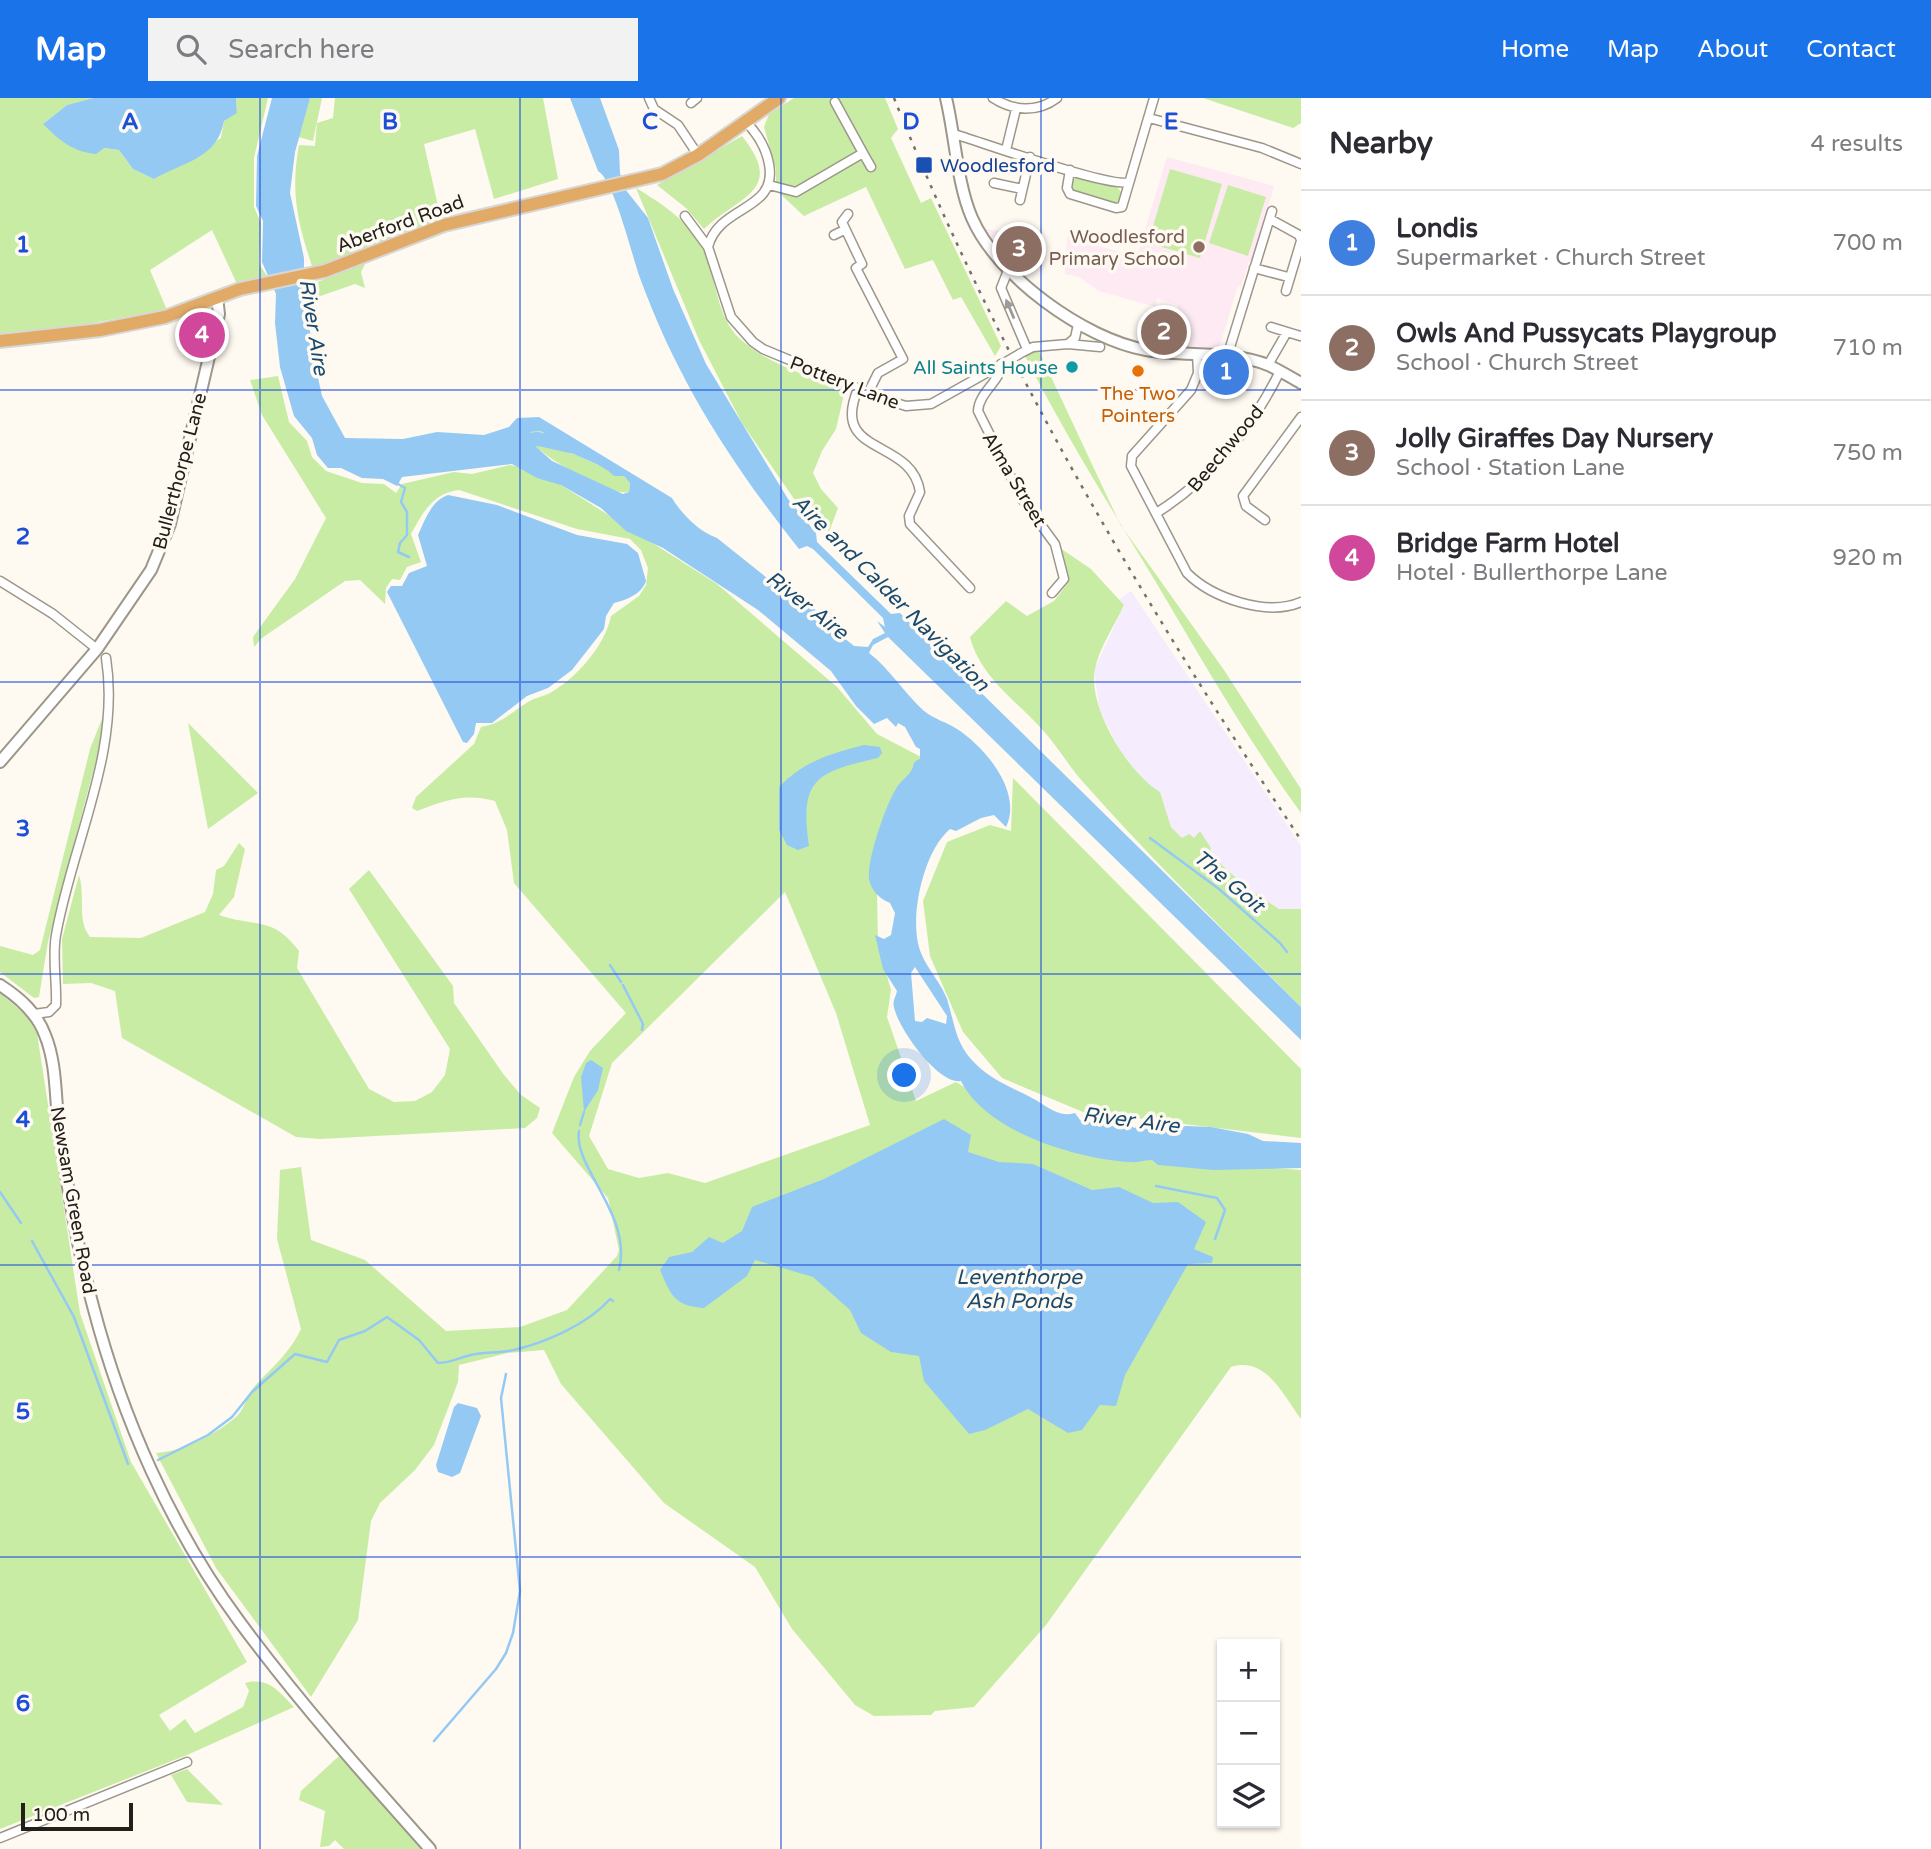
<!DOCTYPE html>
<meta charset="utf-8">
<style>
body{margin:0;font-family:"Varela Round",sans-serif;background:#f2f2f3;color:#2b2b33}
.controls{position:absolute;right:21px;bottom:21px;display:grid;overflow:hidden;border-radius:0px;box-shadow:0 2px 5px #0004}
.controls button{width:63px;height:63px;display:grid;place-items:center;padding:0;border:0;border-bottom:2px solid #e1e1e2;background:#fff;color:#2b2b33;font:35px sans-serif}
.scale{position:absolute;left:21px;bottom:18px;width:112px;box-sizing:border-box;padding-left:7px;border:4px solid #23201b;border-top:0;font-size:19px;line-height:24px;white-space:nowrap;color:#23201b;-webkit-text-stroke:5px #fef9f1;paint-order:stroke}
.you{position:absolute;left:905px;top:978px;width:24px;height:24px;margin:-18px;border:5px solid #fff;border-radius:50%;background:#1a73e8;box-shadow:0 0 0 10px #1a73e833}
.badge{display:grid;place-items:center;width:46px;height:46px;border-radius:50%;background:#1a73e8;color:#fff;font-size:23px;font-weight:700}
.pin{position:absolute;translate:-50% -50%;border:4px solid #fff;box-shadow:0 2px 7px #0006}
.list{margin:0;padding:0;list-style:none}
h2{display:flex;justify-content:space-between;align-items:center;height:91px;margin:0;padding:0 28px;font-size:30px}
h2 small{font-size:23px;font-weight:400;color:#7c7c81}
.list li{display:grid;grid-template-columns:46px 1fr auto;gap:21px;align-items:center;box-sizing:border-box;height:105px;padding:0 28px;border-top:2px solid #e1e1e2}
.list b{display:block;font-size:26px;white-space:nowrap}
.list p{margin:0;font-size:23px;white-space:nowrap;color:#7c7c81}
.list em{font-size:23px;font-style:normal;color:#7c7c81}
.icon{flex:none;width:38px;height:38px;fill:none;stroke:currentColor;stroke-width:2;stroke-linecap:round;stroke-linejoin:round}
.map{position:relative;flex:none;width:1301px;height:1751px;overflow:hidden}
header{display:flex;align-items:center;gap:42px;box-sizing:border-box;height:98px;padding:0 35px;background:#1a73e8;color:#fff}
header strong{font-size:33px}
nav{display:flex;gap:38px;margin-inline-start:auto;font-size:24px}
.search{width:490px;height:63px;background:#f2f2f3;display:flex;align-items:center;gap:18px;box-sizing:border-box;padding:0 24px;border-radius:0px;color:#7c7c81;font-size:26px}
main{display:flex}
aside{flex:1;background:#fff}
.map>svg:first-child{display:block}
.industrial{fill:#f5ecfd}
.education{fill:#fdeaf3}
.green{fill:#c9eca5;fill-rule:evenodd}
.water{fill:#94c9f4;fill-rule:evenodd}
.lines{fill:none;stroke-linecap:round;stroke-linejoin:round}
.stream{stroke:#94c9f4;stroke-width:2.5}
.river{stroke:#94c9f4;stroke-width:14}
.street-casing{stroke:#9d968a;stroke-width:11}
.secondary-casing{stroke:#9d968a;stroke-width:14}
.primary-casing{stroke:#d7d7d6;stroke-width:16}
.street{stroke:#fff;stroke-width:8}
.secondary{stroke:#fff;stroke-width:10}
.primary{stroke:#e1ab67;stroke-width:12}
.rail{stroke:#74706a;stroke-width:2.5;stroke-dasharray:3.5 7;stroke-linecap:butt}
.street-bridge-casing{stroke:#9d968a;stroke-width:11;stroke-linecap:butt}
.street-bridge{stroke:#fff;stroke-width:8}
.oneway{fill:#9c9b98}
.grid{fill:none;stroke:#1d4ed8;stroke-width:2;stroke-opacity:0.55}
.transit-dot{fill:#1a4fb4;stroke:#fef9f1;stroke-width:2.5}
.education-dot{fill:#8d6e63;stroke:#fef9f1;stroke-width:2.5}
.culture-dot{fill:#0f9aa8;stroke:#fef9f1;stroke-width:2.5}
.food-dot{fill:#e8710a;stroke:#fef9f1;stroke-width:2.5}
.labels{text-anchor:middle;stroke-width:7;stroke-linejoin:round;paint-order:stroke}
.transit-label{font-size:19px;fill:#164399;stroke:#fef9f1;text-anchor:start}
.street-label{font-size:19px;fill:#23201b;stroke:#fef9f1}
.education-label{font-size:19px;fill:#785e54;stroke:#fef9f1;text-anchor:end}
.culture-label{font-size:19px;fill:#0d838f;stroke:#fef9f1;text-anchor:end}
.food-label{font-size:19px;fill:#c56008;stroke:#fef9f1}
.water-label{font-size:21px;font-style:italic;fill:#1a4b6f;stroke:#fef9f1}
.grid-label{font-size:23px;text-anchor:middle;font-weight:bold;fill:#1d4ed8;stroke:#fef9f1;stroke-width:7;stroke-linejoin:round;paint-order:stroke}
</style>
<header>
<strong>Map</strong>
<div class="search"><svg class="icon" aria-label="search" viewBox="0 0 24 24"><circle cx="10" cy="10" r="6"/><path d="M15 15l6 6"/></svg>Search here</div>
<nav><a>Home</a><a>Map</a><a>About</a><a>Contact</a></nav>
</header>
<main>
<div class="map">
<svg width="1301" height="1751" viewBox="0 0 1301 1751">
<rect width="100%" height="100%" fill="#fef9f1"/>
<path class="industrial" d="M1131,493L1301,748V811H1279L1247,790L1196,743L1182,740L1171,729L1160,694L1145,685L1122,656L1100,614L1094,572L1124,508L1119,501Z"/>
<path class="education" d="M1167,59L1274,88L1253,164L1249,163L1241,189L1238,188L1219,250L1178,248L1179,240L1175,239L1178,207L1157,200L1156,209L1099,193L1079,179L1065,176L1067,139L1137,159Z
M984,131L1040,139L1037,168H1017Z"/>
<path class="green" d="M0,0H93L67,7L43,26L104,50L119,52L133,71L154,81L221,40L224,23L237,14L236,0H268L254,60V109L261,125L259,166L267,178L237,186L212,132L150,172L167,212L86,226L0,236Z
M310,0H322L313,43L298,39Z
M335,0H543L558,81L494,101L475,31L424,46L441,121L313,171C298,126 290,95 299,47L315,48L317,25L333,20Z
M794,0H885L898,31L891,40L921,105L931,100L1001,248L995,258L961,199L953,202L933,162L905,171L866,89L804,118L776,92V71L764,29L769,16Z
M1203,0H1301V25L1293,30Z
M742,38C786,93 739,98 704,131L686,110L657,87Z
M1170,71L1222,86L1200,160L1148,145Z
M1079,78L1117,89L1122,95L1121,104L1117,107L1072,94L1069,91L1071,83Z
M1228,87L1266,99L1248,158L1209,145Z
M636,90C661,105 690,124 703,151C717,180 715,216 739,240C768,267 809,278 845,292L836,331L822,353L813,375L821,391L838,410L829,434L821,425L814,430L742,325L699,242Z
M367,162L361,174L365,190L355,186L309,202V188Z
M1038,251L1120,426L1224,572L1301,691V715C1248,642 1203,564 1157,486C1111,410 1064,335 1024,256Z
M278,278L289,324L307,343L312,359L326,373L362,385L384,386L396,395L402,386L454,374L472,376L510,367L539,373L717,486L837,589L877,636L925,661L882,756L877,796L878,846L891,892L887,919L916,1003L956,984L1048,1041L1178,1063L1301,1072V1321C1283,1297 1266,1258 1231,1269L1046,1527L974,1609L935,1613L931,1617L874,1618L855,1607L792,1531L755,1469L664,1405L561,1286L544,1252L508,1255L459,1267L458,1284L434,1347L415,1372L380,1405L371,1423L358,1522L311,1599L216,1470L156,1355C182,1354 219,1335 238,1317C245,1309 247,1297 254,1289C272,1269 289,1256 301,1231L277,1141L280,1072L301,1069L311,1142L365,1162L446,1233L520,1229L567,1212L617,1158L619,1152L608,1100L552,1035L574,979L590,953L626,915L514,785L507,732L495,703C464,695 447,702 417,713L412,710L416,699L474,646L481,629C502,626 511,614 528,604C534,600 541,599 548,596C575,582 605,548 611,518L639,498L646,487L648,470L641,452L630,441L577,431L459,392C433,395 423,414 411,436L421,464L407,469L400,482L392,481L386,490L385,506L360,482L345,483L262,540L254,549L253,539L295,481L326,420L262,317L250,282ZM785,794L836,915L870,1027L705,1085L668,1075L639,1080L608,1071L589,1038L612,965Z
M540,333L564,352L624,378L630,385L629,394C608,399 541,357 526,340L531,334Z
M1060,450L1091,471L1124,507C1115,527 1099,550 1095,571C1087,609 1129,676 1160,694L1171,729L1182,740L1189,736L1194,740L1200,733L1211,750L1209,755L1247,790L1279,811H1301V909C1227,835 1152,762 1083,684C1068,667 1056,646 1040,629C1014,601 980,578 970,539L1006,503L1027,518L1054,503L1068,485L1058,455Z
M105,613L98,655L48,844L39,899L34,900L0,874V848L33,857L40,852L90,651Z
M188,625L258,695L208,731Z
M1013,680L1301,971V1040L1083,1014L1002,980L963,934L930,858L923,803L947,744L990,727L1011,733Z
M239,745L245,751L234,799L219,817C256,830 272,817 299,853L297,870L369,991L394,1004L415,1003L432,994L445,977L450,951L349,791L369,772L453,888L454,905L504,977L521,997L540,1010L537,1020L525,1030L320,1041L296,1039L122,940L115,893L91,885L63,886L62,841L79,777C86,798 76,821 90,839L141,840L205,814L213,796L216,772L224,768Z
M0,895L27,918L37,935L80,1215L131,1364L247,1564L159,1617L170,1633L185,1621L195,1635L243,1609L249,1593L245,1585C269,1579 278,1593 294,1609L187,1657L0,1731Z
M339,1658L361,1677L423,1751H344L335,1742L329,1748L320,1749L325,1713L299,1702L301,1693Z
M187,1671L223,1707L187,1704L171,1677Z"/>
<path class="water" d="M93,0H236L237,15L224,23C217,61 185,63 154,81L133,71L119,52L104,50L96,56C73,54 59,42 43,26L67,7Z
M272,0H310L295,54L290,95L304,160V198L317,275L322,298L345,340L403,341L437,334L484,337L509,329L517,320L539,319L672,400C681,415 699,434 717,440L782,492L816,512L822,522L854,548L868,549L873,541L885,535L877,523L885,529L883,520L813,451L807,448L799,451C731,365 678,284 640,180C632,158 614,82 598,73L570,0H600L619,52L620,75L625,91L648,120L673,191L706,266L788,401L816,435L817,444L891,516L900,515L1301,909V942L888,539L873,547L869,555C890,571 904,595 924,613C934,621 946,624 957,631C985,649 1023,694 1006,729L994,717L981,720L956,733L950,731C924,753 911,813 918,845C922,866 940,882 947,901C954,923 955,942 970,960C988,981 1009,988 1032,1000C1047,1008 1058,1020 1075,1015L1080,1022L1113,1028L1131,1027L1134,1030L1150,1026L1171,1032L1186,1028L1211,1029L1248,1036L1263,1043L1301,1045V1070L1213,1072L1158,1067L1152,1062C1145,1062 1138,1065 1131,1064C1077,1061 986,1034 961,983C938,987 898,930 894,909C892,903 896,899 897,893L883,871L875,837L884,841L891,837L895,815L890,805C880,801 871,793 869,781C867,761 886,706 897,689C901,683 908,678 911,673C915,666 912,664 920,661V651L916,649L905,629L898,625L896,629L887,620L874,626L856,608L831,573L758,512L663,450L626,433L601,410L561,387L537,380L512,366L402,379L397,388L383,381L362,380L341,370H328L317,357L312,340L294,318L280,269L275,225L276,196L262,164L263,123L256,108L257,58ZM540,333C548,336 550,343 556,347C572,358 601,364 614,378H624L630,385L629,394L623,396L552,363L526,340L531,334ZM915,869L947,918L946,926L927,920L922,924L915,923L911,875Z
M448,397L497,407L577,437L627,446L638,455L646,483C642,496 626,502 614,505L606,518L604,531L572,572L548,590L527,598L492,625H476L474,636L467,645L463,644L387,494L391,488H402L409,475L427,468L418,437C425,422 431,403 448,397Z
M864,647L880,649L882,655L878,660C817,674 799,680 809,748L798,752L787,747L779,732V689C804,663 830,656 864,647Z
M591,962L603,970L598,992L584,1014L581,979L586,965Z
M944,1021L971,1037L968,1054L999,1064L1033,1066L1092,1092L1119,1089L1153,1105L1178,1104L1206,1124L1194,1151L1213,1159L1212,1165L1188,1166L1125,1277L1116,1308L1100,1307L1082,1332L1068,1335L1028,1311L985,1332L969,1336L924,1283L919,1258L891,1254L861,1235L850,1212L813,1179L755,1162L747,1178L704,1210C675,1208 671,1198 660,1172L669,1159L692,1154L709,1139L723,1145L742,1133L752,1109L824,1081Z
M458,1305L477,1310L481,1318L460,1375L452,1379L438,1374L436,1367L454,1309Z"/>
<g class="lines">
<path class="stream" d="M398,386L405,390L401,404L407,414V437L400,445L398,454L409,459
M1150,740L1219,791L1280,845L1287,854
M610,867L621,884
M623,887L643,926L642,932
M580,1027L584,1014
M579,1033C573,1070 633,1117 619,1172
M1156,1088L1217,1100L1225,1112L1215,1141
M0,1094L21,1125
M32,1143L74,1219L128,1366
M158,1362L208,1337L232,1319L252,1294L295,1256L327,1264L339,1242L365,1233L387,1219L419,1242L438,1265C452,1265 462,1258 476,1256C488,1254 501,1255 514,1252C547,1244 588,1226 610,1201L613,1203
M434,1643L496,1571L506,1555L513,1535L520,1493L501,1300L506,1276"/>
<path class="river" d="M511,345L538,341L570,348"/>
<defs>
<path id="street" d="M649,0L654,11L678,27L698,57
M993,0C1013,13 1037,15 1057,0
M691,5L697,0
M1149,20L1262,50L1301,66
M954,36C981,44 1112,91 1129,84
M1006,52L1016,11
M863,55L871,69
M1070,72L1067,90L1070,96L1116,110L1122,109L1154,0
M994,85L1022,91
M769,87L796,94L863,55L835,4
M1020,102L1030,59
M848,116L842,124L862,166L856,170L903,261L878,275L868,295
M685,118L708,149L731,219L753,244L763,251L886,302L906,308L931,306L1006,264
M1270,121L1299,137L1301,142
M834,137L844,132
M708,149C719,106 778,114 769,66C766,49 757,35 745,23
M1009,170L1001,190L1027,251
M1254,170L1288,179
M1286,193L1301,143
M1271,229L1300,238
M1068,246L1100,249
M1023,254L1033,249L1068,246L1075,240L1078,226
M1197,256L1198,275L1191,292L1132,358L1131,368L1187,475C1212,500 1267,519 1301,504
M1227,259L1272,113
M1001,266C1002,282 979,294 978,313L1022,401L1055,446L1064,481L1052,495
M1268,267L1287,234
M858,291C829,359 912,339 920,394L909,418L910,426L970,490
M1158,414C1210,381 1253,329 1280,273
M1265,422L1246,408L1243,398L1301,319
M0,483L53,516L97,551
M34,916L49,914L56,907C57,884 52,859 56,837C72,746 121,654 106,560
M0,1740L187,1664"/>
<path id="secondary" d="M946,0C955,37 957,86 972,120C997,178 1084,241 1146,252C1186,259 1230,252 1268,267C1279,272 1290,279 1301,285
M0,664L97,551L151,472L170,426L219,216L217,199
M0,887C20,900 37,915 45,937C57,966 55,1000 59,1031C68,1091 77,1150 93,1208C122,1319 171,1431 239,1523C298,1603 364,1677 430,1751"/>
<path id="primary" d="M0,243L100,232L165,219L240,191L325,173L444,127L662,76L698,57L779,0"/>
</defs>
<use href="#street" class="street-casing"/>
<use href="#secondary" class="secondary-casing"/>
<use href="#primary" class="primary-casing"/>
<use href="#street" class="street"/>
<use href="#secondary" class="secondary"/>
<use href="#primary" class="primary"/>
<path class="rail" d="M894,0C999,263 1144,507 1301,742"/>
<defs>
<path id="street-bridge" d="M1006,264L1021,255"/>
</defs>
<use href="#street-bridge" class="street-bridge-casing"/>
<use href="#street-bridge" class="street-bridge"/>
</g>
<defs><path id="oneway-solid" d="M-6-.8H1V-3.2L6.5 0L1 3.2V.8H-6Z" transform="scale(1.75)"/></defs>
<use class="oneway" href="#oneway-solid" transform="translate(1010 211) rotate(-113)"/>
<path class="grid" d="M260,0V1751M520,0V1751M781,0V1751M1041,0V1751M0,292H1301M0,584H1301M0,876H1301M0,1167H1301M0,1459H1301"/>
<rect class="transit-dot" x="915" y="58" width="18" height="18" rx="3.5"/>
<circle class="education-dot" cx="1199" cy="149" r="7"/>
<circle class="culture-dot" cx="1072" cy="269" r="7"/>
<circle class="food-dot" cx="1138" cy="273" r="7"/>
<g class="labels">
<g class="transit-label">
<text x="940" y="74">Woodlesford</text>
</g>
<g class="street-label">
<text transform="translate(400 125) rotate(-20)" y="7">Aberford Road</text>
<text transform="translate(845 284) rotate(21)" y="7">Pottery Lane</text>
<text transform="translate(1225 350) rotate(-50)" y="7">Beechwood</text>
<text transform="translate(179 373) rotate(-75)" y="7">Bullerthorpe Lane</text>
<text transform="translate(1015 381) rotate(59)" y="7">Alma Street</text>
<text transform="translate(74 1102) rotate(80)" y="7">Newsam Green Road</text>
</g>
<g class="education-label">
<text x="1185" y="145">Woodlesford<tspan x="1185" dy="22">Primary School</tspan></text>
</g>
<g class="culture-label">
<text x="1058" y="276">All Saints House</text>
</g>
<g class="food-label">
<text x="1138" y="302">The Two<tspan x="1138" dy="22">Pointers</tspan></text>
</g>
<g class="water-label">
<text transform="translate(314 229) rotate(81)" y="7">River Aire</text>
<text transform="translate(891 495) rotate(45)" y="7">Aire and Calder Navigation</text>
<text transform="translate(807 507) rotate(38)" y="7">River Aire</text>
<text transform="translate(1229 783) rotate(40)" y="7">The Goit</text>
<text transform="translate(1131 1022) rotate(7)" y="7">River Aire</text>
<text x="1019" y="1186">Leventhorpe<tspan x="1019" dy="24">Ash Ponds</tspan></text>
</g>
</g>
<g class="grid-label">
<text x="130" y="31">A</text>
<text x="390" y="31">B</text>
<text x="650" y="31">C</text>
<text x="911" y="31">D</text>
<text x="1171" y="31">E</text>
<text x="23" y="154">1</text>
<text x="23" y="446">2</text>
<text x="23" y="738">3</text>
<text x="23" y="1029">4</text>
<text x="23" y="1321">5</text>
<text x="23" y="1613">6</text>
</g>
</svg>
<div class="controls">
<button>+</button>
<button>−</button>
<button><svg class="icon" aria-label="layers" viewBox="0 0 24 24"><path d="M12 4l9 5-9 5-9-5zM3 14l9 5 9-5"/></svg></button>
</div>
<div class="scale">100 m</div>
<div class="you"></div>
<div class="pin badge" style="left:1226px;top:274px;background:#3f7fe0">1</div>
<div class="pin badge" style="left:1164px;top:234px;background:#8d6e63">2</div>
<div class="pin badge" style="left:1019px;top:151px;background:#8d6e63">3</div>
<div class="pin badge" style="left:202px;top:237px;background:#d1479c">4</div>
</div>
<aside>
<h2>Nearby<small>4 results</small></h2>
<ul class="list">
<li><span class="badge" style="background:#3f7fe0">1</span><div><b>Londis</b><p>Supermarket · Church Street</p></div><em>700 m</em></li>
<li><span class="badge" style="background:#8d6e63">2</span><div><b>Owls And Pussycats Playgroup</b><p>School · Church Street</p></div><em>710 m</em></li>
<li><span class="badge" style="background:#8d6e63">3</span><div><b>Jolly Giraffes Day Nursery</b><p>School · Station Lane</p></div><em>750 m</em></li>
<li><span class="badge" style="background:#d1479c">4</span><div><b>Bridge Farm Hotel</b><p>Hotel · Bullerthorpe Lane</p></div><em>920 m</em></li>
</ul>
</aside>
</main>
